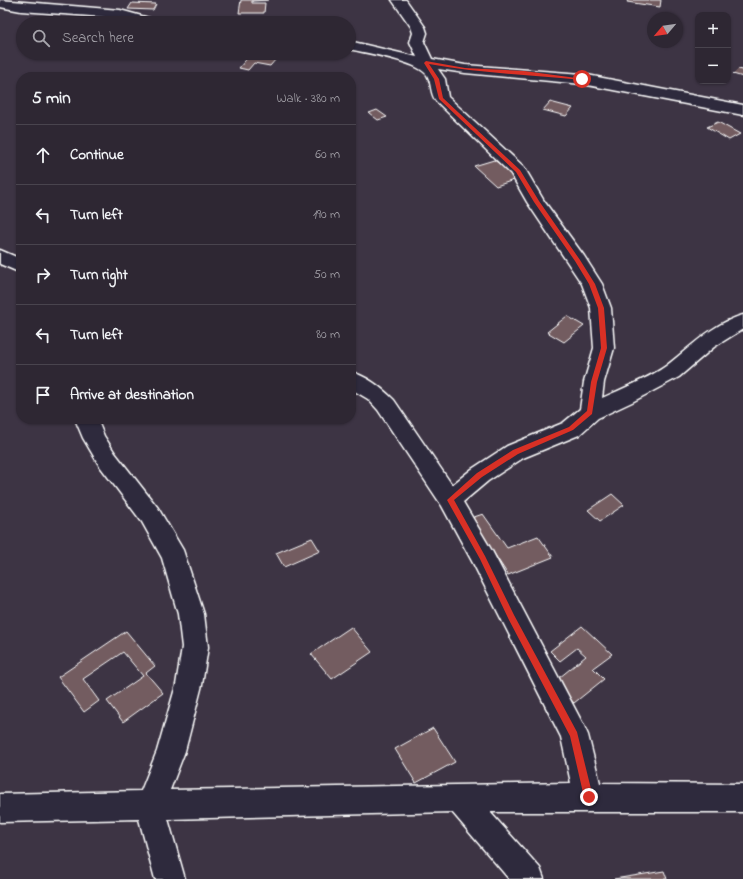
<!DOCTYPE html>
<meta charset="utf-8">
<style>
body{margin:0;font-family:"Indie Flower",sans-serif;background:#3a333f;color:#f1f3f6}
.controls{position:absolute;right:12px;top:12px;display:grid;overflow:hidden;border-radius:8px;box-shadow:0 1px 3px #0004}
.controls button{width:36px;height:36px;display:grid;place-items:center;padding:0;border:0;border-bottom:1px solid #49444e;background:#2e2733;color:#f1f3f6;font:20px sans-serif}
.compass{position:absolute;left:647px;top:12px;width:36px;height:36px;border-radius:50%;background:#2e2733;box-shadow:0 1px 3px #0004;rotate:241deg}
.stop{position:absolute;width:12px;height:12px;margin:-9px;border:3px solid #d93025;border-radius:50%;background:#fff}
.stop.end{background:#d93025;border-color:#fff;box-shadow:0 1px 4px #0008}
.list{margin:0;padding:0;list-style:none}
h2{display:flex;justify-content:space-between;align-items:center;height:52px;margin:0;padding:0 16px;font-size:17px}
h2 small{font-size:13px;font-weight:400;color:#a7a5ac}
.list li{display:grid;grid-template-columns:26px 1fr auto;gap:12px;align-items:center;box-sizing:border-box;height:60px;padding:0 16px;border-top:1px solid #49444e}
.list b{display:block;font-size:15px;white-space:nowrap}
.list em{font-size:13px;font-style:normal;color:#a7a5ac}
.icon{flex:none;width:22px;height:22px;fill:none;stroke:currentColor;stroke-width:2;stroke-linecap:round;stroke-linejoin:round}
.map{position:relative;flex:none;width:743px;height:879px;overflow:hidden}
.search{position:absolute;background:#2e2733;box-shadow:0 1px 3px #0004;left:16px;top:16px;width:340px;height:44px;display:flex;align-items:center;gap:10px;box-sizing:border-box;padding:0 14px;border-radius:22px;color:#a7a5ac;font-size:15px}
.panel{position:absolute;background:#2e2733;box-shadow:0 1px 3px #0004;left:16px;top:72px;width:340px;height:352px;border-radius:16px}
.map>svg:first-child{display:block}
.building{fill:#735c61;stroke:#fff}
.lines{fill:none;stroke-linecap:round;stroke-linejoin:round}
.minor-casing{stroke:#fff;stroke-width:3}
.minor{fill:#2f2a3d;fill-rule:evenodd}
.route{fill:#d93025}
</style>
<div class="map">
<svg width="743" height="879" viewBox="0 0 743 879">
<rect width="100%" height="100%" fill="#3d3444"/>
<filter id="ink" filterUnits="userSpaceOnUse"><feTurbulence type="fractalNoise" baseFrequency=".025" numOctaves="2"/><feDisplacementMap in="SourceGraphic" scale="8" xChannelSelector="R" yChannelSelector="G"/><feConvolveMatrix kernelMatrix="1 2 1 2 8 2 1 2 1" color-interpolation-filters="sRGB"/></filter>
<g filter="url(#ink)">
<path class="building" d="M241,0H268L252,1V3H265L264,13H239Z
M628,0H661L660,7L627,2Z
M132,3L156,4L153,10L128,9Z
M250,55L276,59L270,66L254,63L248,70L239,68Z
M738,69L743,70V77L733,74Z
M550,102L573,108L566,116L543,110Z
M377,110L387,117L378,120L369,113Z
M718,122L740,134L729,140L707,127Z
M494,160L503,166L517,179L496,186L474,166Z
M567,316L584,326L564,342L547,332Z
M612,494L624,505L600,521L588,510Z
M483,514L507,548L538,536L553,557L508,575L471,518Z
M312,538L320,551L284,567L276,553Z
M582,626L612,654L593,668L604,679L574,703L554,682L586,656L577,648L560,661L550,651Z
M351,627L372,652L332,679L311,654Z
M126,631L155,666L146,673L163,693L123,722L107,701L143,676L123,652L83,679L99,701L84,712L58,677Z
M433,728L455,762L416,783L395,749Z
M664,871L667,879H614Z"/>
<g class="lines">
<defs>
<path id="minor" d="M0,0L120,10L156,20L158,23H136L119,18L21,11L0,7Z
M392,0H406L425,27L427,33L424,42L432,59L465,65L582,74L743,105V115L582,84L465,73L438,69L445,79L448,97L524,167L544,201L584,256L602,284L611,308L614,348L604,382L602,398C620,390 651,377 666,366C691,347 712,324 743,315V329L714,347L679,377L632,402L598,418L579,435L523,458L488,481L463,502L492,551L584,726L588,735L600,783L743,784V812H490L540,868L544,879H509L452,812L168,819L185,879H155L139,819L0,822V794L141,791L157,751L176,685L182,647L178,614L162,558L142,522L99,465L83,438L75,419H97L104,436L115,453L158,508L183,550L204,614L208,647L202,685L185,751L170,790L571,783L561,737L473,563L442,506L378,410L368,399L351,389V372C367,376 382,388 394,400L452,485L472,469L507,446L563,423L580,409L584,382L594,348L591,308L582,284L527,202L511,174L436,101C430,94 432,83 427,75C417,61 366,53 349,49V41L417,57L410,42L413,33L411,27Z
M0,250L21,259V273L0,264Z"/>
</defs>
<use href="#minor" class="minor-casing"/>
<use href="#minor" class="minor"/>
</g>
</g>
<path class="route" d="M426,61L465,68L524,71L584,79L582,80C531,75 479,73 429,64L439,79L443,98L520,170L539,201L580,260L595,284L604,308L607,348L597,382L592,414L573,430L518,454L482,477L454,500L485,556L514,615L577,732L593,797L592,800L589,801L586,800L584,797L570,736L509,620L480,559L447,500L477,473L513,450L569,427L587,411L591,382L601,348L598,308L589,284L575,261L534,202L516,172L439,99L434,79L424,63Z"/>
</svg>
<div class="controls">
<button>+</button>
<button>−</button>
</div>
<svg class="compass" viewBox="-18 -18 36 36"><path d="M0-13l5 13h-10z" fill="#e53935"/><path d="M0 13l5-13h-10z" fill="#a7a5ac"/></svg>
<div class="stop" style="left:582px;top:79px"></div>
<div class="stop end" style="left:589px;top:797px"></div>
<div class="search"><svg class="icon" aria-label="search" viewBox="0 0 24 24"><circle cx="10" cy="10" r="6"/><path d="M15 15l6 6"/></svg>Search here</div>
<section class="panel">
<h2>5 min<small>Walk · 380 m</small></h2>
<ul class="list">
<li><svg class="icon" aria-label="ahead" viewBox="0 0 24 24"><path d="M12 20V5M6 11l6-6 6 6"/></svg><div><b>Continue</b></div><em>60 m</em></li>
<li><svg class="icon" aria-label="left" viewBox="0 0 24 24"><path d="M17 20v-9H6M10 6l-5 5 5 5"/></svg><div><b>Turn left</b></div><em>190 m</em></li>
<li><svg class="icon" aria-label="right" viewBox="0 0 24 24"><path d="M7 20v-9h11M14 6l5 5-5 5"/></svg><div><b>Turn right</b></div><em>50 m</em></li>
<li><svg class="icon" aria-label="left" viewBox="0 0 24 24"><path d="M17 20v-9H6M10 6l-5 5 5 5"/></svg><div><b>Turn left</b></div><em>80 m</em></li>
<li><svg class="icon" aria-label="arrive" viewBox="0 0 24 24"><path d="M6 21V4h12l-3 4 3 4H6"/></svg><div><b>Arrive at destination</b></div></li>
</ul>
</section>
</div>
